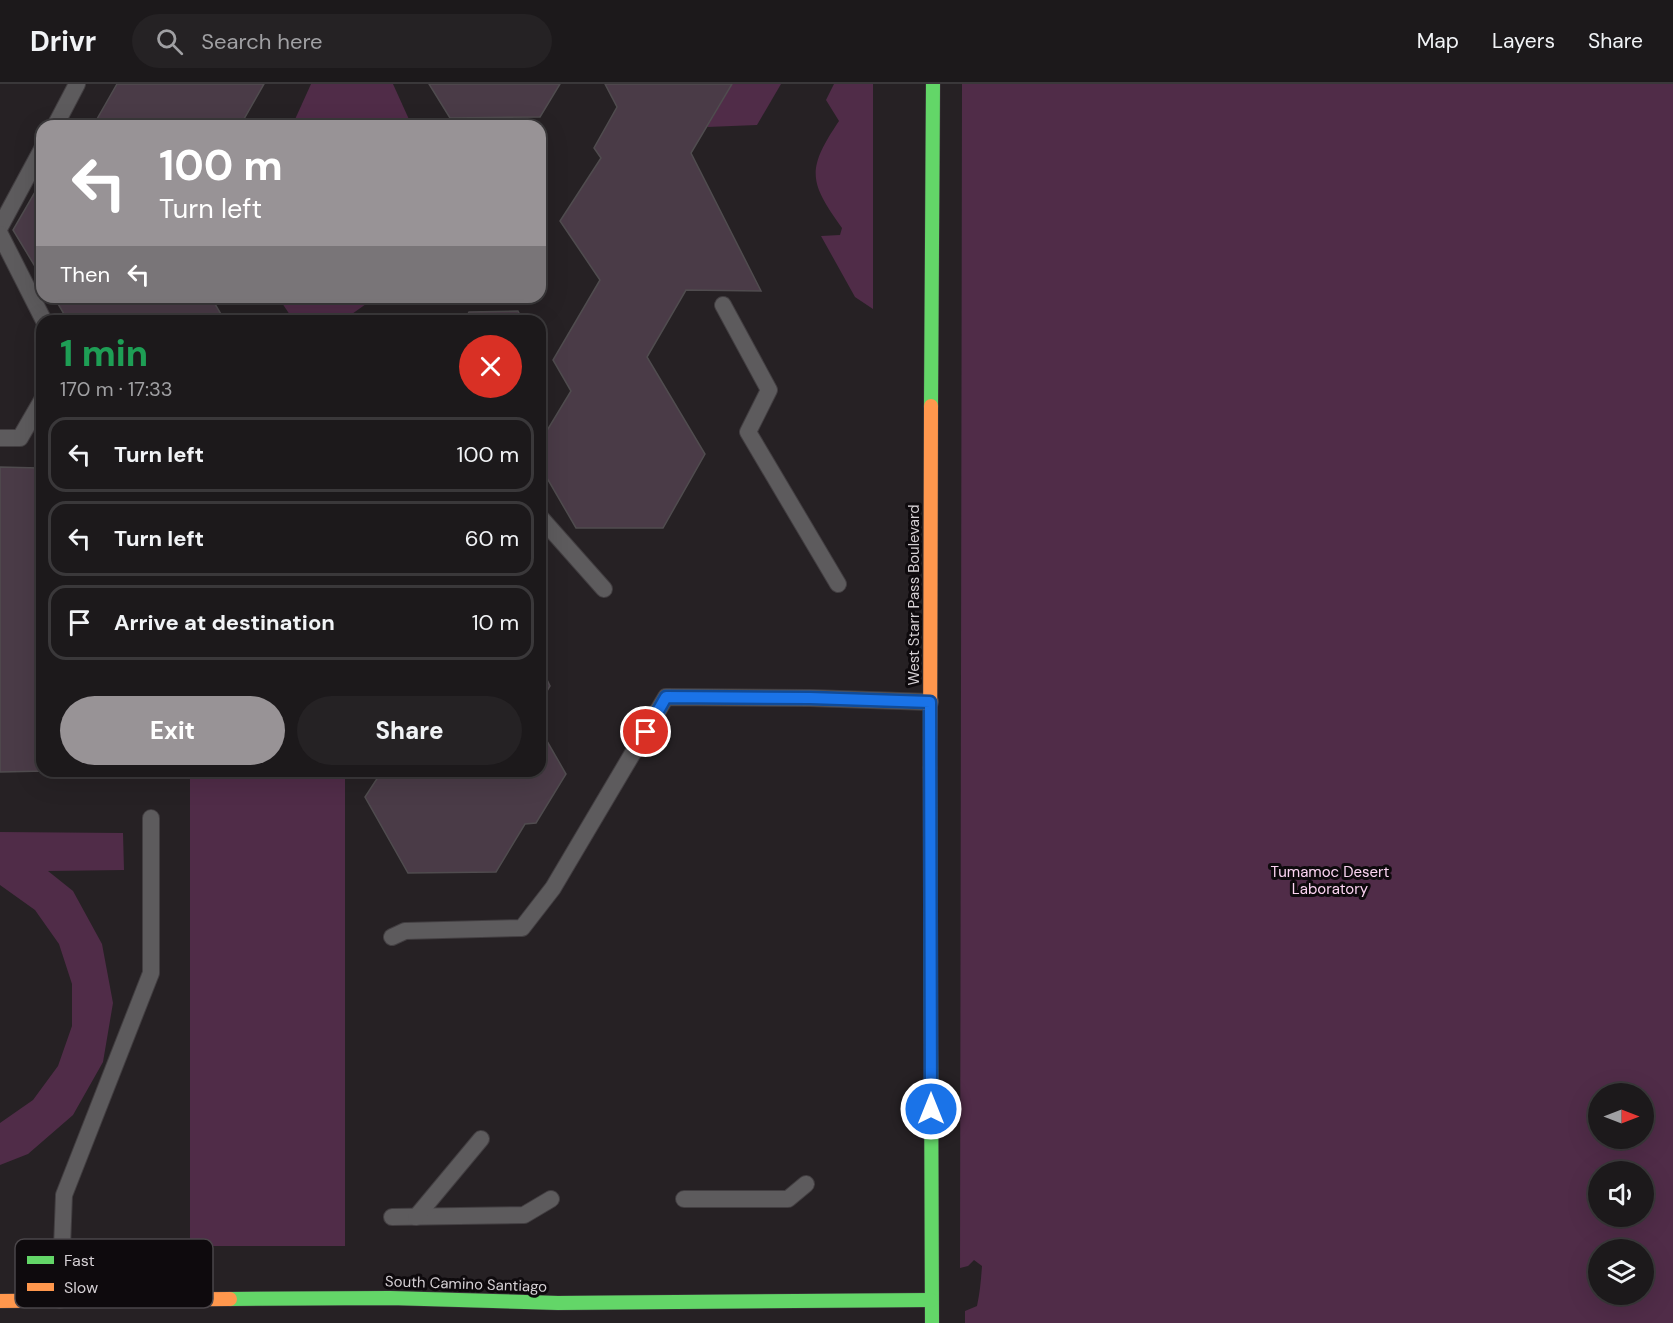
<!DOCTYPE html>
<html lang="en">
<head>
<meta charset="utf-8">
<style>
	:root { --surface:#1c191b; --page:#252224; --text:#f1f3f6; --muted:#a0a0a3; --line:#3a383a; --accent:#989396 }
	body { margin:0; font-family:"DM Sans",sans-serif; background:var(--page); color:var(--text); height:100vh; display:flex; flex-direction:column; font-size:22px; white-space:nowrap }
	* { box-sizing:border-box; margin:0 }
	p { font-size:20px; color:var(--muted) }
	.icon { flex:none; width:33px; height:33px; fill:none; stroke:currentColor; stroke-width:2; stroke-linecap:round; stroke-linejoin:round }
	.map { position:relative; flex:1; overflow:hidden }
	.details { position:absolute; left:36px; top:231px; width:510px; height:462px; display:flex; flex-direction:column; background:var(--surface); border-radius:18px; box-shadow:0 6px 24px #0002,0 0 0 2px var(--line) }
	.details>* { flex:none }
	.banner { position:absolute; left:36px; top:36px; width:510px; height:183px; border-radius:18px; box-shadow:0 6px 24px #0002,0 0 0 2px var(--line); background:#989396; color:#fff; overflow:hidden }
	.needle { width:39px; rotate:90deg }
	.tools { position:absolute; left:1588px; top:999px; display:grid; gap:12px }
	.tools a { display:grid; place-items:center; width:66px; height:66px; border-radius:50%; background:var(--surface); box-shadow:0 6px 24px #0002,0 0 0 2px var(--line); font-size:30px }
	.pin { position:absolute; display:grid; place-items:center; width:51px; height:51px; color:#fff; margin:-26px; border:3px solid #fff; border-radius:50%; box-shadow:0 2px 6px #0007 }
	.me { position:absolute; width:66px; margin:-33px; rotate:0deg; stroke-linejoin:round; filter:drop-shadow(0 0 4px #0008) }
	.turn { display:flex; align-items:center; gap:21px; height:126px; padding:0 24px; font-size:27px }
	.turn .icon { width:78px; height:78px; stroke-width:2.5 }
	.turn b { display:block; font-size:42px; line-height:51px }
	.then { display:flex; align-items:center; height:57px; padding:0 24px; background:#0003; gap:12px; font-size:22px }
	.round { display:grid; place-items:center; flex:none; width:63px; height:63px; border-radius:32px; background:var(--page) }
	.head { display:flex; align-items:center; justify-content:space-between; height:102px; padding:0 24px }
	h1 { font-size:36px; font-weight:800; line-height:45px; color:#1e9e55 }
	.button { display:flex; gap:12px; margin-top:auto; padding:12px 24px }
	.button a { flex:1; height:69px; border-radius:36px; background:var(--accent); color:#fff; font-size:24px; font-weight:800; line-height:69px; text-align:center }
	.button a+a { background:var(--page); color:var(--text) }
	ul { padding:0; list-style:none }
	li { display:flex; align-items:center; gap:18px; height:75px; margin:0 12px 9px; padding:0 12px; border:3px solid var(--line); border-radius:18px }
	li div { flex:1 }
	li b { display:block; font-size:22px }
	li em { font-style:normal }
	header { display:flex; align-items:center; gap:36px; box-sizing:border-box; height:84px; padding:0 30px; background:var(--surface); border-bottom:2px solid var(--line) }
	header strong { font-size:28px }
	nav { display:flex; gap:33px; margin-inline-start:auto; font-size:21px }
	.search { width:420px; height:54px; background:var(--page); display:flex; align-items:center; gap:15px; box-sizing:border-box; padding:0 21px; border-radius:33px; color:var(--muted); font-size:22px }
	.map>svg:first-child { display:block }
	.green { fill:#502c48; fill-rule:evenodd }
	.building { fill:#4a3b47; stroke:#504c4f; stroke-width:1.5 }
	.lines { fill:none; stroke-linecap:round; stroke-linejoin:round }
	.lane-casing { stroke:#423e41; stroke-width:18 }
	.fast-casing { stroke:#423e41; stroke-width:15 }
	.slow-casing { stroke:#423e41; stroke-width:15 }
	.lane { stroke:#5d5b5d; stroke-width:16 }
	.fast { stroke:#63d668; stroke-width:14 }
	.slow { stroke:#ff974d; stroke-width:14 }
	.route-casing { stroke:#114b97; stroke-width:15 }
	.route { stroke:#1a73e8; stroke-width:10 }
	.labels { text-anchor:middle; stroke-width:6; stroke-linejoin:round; paint-order:stroke }
	.street-label { font-size:15px; fill:#d5d0d4; stroke:#0e0a0d }
	.park-label { font-size:15px; fill:#fcd4f2; stroke:#0e0a0d }
	.key { fill:#0e0a0d; stroke:#4a4549; stroke-width:1.5 }
	.key-label { font-size:16px; fill:#d5d0d4 }
</style>
</head>
<body>
<header>
<strong>Drivr</strong>
<div class="search"><svg class="icon" aria-label="search" viewBox="0 0 24 24"><circle cx="10" cy="10" r="6"/><path d="M15 15l6 6"/></svg>Search here</div>
<nav><a>Map</a><a>Layers</a><a>Share</a></nav>
</header>
<div class="map">
<svg width="1673" height="1239" viewBox="0 0 1673 1239">
	<rect width="100%" height="100%" fill="#262124"/>
	<g class="green">
		<polygon points="311,0 393,0 412,42 292,42"/>
		<polygon points="732,0 781,0 757,41 707,43"/>
		<path d="M834,0h39v225l-18,-12 -34,-61 19,-1 2,-7c-33,-46 -36,-58 -3,-107l-13,-21z"/>
		<path d="M962,0h711v1239h-708v-12l12,-5c3,-14 4,-26 5,-40l-8,-6 -6,6 -8,2zM1599,1010h45v44h-45zM1599,1088h45v44h-45zM1599,1166h45v44h-45z"/>
		<polygon points="278,213 376,213 342,237 294,237"/>
		<rect x="190" y="687" width="155" height="475"/>
		<polygon points="0,748 123,749 124,786 48,787 73,807 102,860 113,919 103,978 73,1031 28,1070 0,1081 0,1039 33,1016 58,982 72,942 72,900 59,860 35,826 0,801"/>
	</g>
	<g class="building">
		<polygon points="117,0 264,0 240,42 93,42"/>
		<polygon points="429,0 560,0 540,33 450,34"/>
		<polygon points="605,0 732,0 691,69 761,207 686,206 647,273 705,370 663,444 576,444 540,382 540,358 571,307 553,276 600,196 560,137 601,74 594,64 617,23"/>
		<polygon points="35,108 42,108 42,194 13,146"/>
		<polygon points="54,213 211,213 225,237 68,237"/>
		<polygon points="518,227 523,237 464,237 469,228"/>
		<polygon points="42,379 42,687 46,687 0,688 0,383 39,384"/>
		<polygon points="540,581 550,602 540,619"/>
		<polygon points="540,645 566,690 536,739 525,740 496,788 408,789 365,713 382,687 540,687"/>
	</g>
	<g class="lines">
		<defs>
			<g id="lane">
				<polyline points="55,42 77,0"/>
				<polyline points="0,143 42,65"/>
				<polyline points="0,150 44,237"/>
				<polyline points="723,221 769,306 748,348 838,500"/>
				<polyline points="0,354 20,354 42,316"/>
				<polyline points="541,434 604,505"/>
				<polyline points="392,853 405,847 522,844 553,804 666,613 810,614 930,618"/>
				<polyline points="684,1115 788,1115 806,1100"/>
				<polyline points="392,1133 524,1131 551,1115"/>
				<polyline points="416,1133 481,1055"/>
				<polyline points="60,1216 64,1111 151,889 151,734"/>
			</g>
			<g id="fast">
				<polyline points="931,322 933,0"/>
				<polyline points="930,684 932,1239"/>
				<polyline points="230,1215 390,1214 558,1219 931,1216"/>
			</g>
			<g id="slow">
				<polyline points="930,684 931,322"/>
				<polyline points="0,1217 230,1215"/>
			</g>
		</defs>
		<use href="#lane" class="lane-casing"/>
		<use href="#fast" class="fast-casing"/>
		<use href="#slow" class="slow-casing"/>
		<use href="#lane" class="lane"/>
		<use href="#fast" class="fast"/>
		<use href="#slow" class="slow"/>
	</g>
	<g class="lines">
		<defs>
			<polyline id="route" points="646,648 666,613 810,614 930,618 931,1025"/>
		</defs>
		<use href="#route" class="route-casing"/>
		<use href="#route" class="route"/>
	</g>
	<g class="labels">
		<g class="street-label">
			<text transform="translate(914 511) rotate(-90)" y="5">West Starr Pass Boulevard</text>
			<text transform="translate(466 1200) rotate(2)" y="5">South Camino Santiago</text>
		</g>
		<g class="park-label">
			<text x="1330" y="793">Tumamoc Desert<tspan x="1330" dy="17">Laboratory</tspan></text>
		</g>
	</g>
	<rect x="15" y="1155" width="198" height="69" rx="9" class="key"/>
	<rect x="27" y="1172" width="27" height="8" fill="#63d668"/>
	<rect x="27" y="1199" width="27" height="8" fill="#ff974d"/>
	<g class="key-label">
		<text x="64" y="1182">Fast</text>
		<text x="64" y="1209">Slow</text>
	</g>
</svg>
<div class="tools">
<a><svg class="needle" viewBox="-14 -14 28 28"><path d="M0-13l5 13h-10z" fill="#e53935"/><path d="M0 13l5-13h-10z" fill="#a0a0a3"/></svg></a>
<a><svg class="icon" aria-label="sound" viewBox="0 0 24 24"><path d="M4 9h4l5-4v14l-5-4H4zM17 9q2 3 0 6"/></svg></a>
<a><svg class="icon" aria-label="layers" viewBox="0 0 24 24"><path d="M12 4l9 5-9 5-9-5zM3 14l9 5 9-5"/></svg></a>
</div>
<div class="pin" style="left:646px;top:648px;background:#d93025"><svg class="icon" aria-label="arrive" viewBox="0 0 24 24"><path d="M6 21V4h12l-3 4 3 4H6"/></svg></div>
<svg class="me" style="left:931px;top:1025px" viewBox="-20 -20 40 40"><circle r="17" fill="#1a73e8" stroke="#fff" stroke-width="3"/><path d="M0-11L8 9 0 5-8 9z" fill="#fff"/></svg>
<div class="banner">
<div class="turn"><svg class="icon" aria-label="left" viewBox="0 0 24 24"><path d="M17 20v-9H6M10 6l-5 5 5 5"/></svg><div><b>100 m</b>Turn left</div></div>
<div class="then">Then<svg class="icon" aria-label="left" viewBox="0 0 24 24"><path d="M17 20v-9H6M10 6l-5 5 5 5"/></svg></div>
</div>
<section class="details">
<div class="head"><div><h1>1 min</h1><p>170 m · 17:33</p></div><a class="round" style="background:#d93025;color:#fff"><svg class="icon" aria-label="close" viewBox="0 0 24 24"><path d="M6 6l12 12M18 6L6 18"/></svg></a></div>
<ul>
<li><svg class="icon" aria-label="left" viewBox="0 0 24 24"><path d="M17 20v-9H6M10 6l-5 5 5 5"/></svg><div><b>Turn left</b></div><em>100 m</em></li>
<li><svg class="icon" aria-label="left" viewBox="0 0 24 24"><path d="M17 20v-9H6M10 6l-5 5 5 5"/></svg><div><b>Turn left</b></div><em>60 m</em></li>
<li><svg class="icon" aria-label="arrive" viewBox="0 0 24 24"><path d="M6 21V4h12l-3 4 3 4H6"/></svg><div><b>Arrive at destination</b></div><em>10 m</em></li>
</ul>
<div class="button"><a>Exit</a><a>Share</a></div>
</section>
</div>
</body>
</html>
